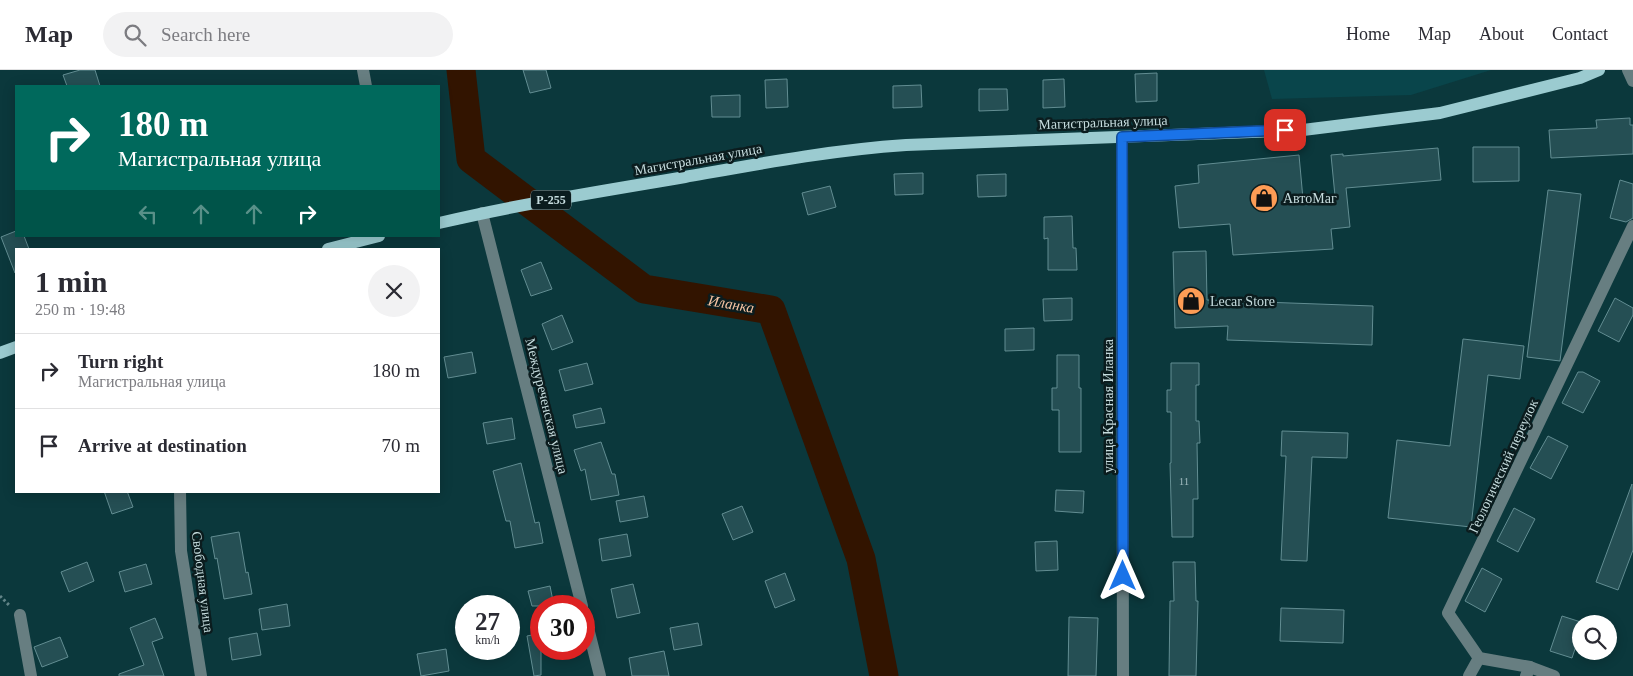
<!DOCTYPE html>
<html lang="en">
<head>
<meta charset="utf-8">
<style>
	:root { --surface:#fff; --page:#f2f2f3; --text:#2b2b33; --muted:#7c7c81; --line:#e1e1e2 }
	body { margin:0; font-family:"Times New Roman",serif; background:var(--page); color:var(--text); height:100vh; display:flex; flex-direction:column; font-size:19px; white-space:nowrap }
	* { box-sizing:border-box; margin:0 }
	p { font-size:16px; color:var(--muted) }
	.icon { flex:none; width:28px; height:28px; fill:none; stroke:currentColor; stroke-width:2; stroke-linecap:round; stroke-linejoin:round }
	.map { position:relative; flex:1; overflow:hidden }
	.panel { position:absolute; left:15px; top:178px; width:425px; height:245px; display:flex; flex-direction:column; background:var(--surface); border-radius:0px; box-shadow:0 2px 12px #0003 }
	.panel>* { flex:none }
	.guide { position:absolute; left:15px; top:15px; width:425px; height:152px; border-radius:0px; box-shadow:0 2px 12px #0003; background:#00695c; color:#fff; overflow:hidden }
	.controls { position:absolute; left:1572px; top:545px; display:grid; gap:10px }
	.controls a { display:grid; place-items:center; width:45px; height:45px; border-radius:50%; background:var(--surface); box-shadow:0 2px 12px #0003; font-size:25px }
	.speed { position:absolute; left:455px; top:525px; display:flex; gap:10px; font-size:25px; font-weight:700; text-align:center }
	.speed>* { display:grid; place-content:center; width:65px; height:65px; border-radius:50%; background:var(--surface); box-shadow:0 2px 12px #0003; line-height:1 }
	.speed small { font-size:12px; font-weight:400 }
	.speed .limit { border:8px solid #d22; background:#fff; color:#111 }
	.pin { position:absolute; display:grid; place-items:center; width:42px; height:42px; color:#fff; margin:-21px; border-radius:10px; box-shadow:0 2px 8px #0006 }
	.me { position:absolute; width:55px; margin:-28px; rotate:0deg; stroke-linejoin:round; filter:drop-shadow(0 0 4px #0008) }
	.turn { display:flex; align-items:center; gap:18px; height:105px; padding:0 20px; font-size:22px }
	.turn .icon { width:65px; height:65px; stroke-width:2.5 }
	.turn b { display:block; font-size:35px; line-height:42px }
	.lanes { display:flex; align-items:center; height:48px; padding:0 20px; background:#0003; justify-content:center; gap:25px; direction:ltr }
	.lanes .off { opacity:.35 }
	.round { display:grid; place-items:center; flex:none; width:52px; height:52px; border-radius:26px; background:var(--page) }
	.head { display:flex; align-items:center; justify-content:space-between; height:85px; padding:0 20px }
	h1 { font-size:30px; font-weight:700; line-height:38px }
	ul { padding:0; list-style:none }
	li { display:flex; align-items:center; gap:15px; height:75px; padding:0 20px; border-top:1px solid var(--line) }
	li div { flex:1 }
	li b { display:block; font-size:19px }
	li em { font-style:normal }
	header { display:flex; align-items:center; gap:30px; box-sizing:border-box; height:70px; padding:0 25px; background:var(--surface); border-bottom:1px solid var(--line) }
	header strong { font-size:24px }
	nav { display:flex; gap:28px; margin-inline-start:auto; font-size:18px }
	.search { width:350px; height:45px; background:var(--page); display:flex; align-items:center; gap:12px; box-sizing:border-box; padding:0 18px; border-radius:28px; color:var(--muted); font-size:19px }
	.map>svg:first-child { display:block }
	.built { fill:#09454b }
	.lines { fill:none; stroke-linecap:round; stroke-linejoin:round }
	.river { stroke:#321400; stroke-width:29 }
	.building { fill:#254f54; stroke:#628d92 }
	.path { stroke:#638588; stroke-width:3; stroke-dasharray:2.5 2.5; stroke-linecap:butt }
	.minor { stroke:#677e81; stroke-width:12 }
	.major { stroke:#9bcbd0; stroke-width:12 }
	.route-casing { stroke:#114b97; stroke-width:12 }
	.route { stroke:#1a73e8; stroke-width:9 }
	.labels { text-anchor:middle; stroke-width:5; stroke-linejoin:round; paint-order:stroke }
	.number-label { font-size:11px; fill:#9eb9bc }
	.shield { fill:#0b1c1e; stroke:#8ea2a4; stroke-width:1 }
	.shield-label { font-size:12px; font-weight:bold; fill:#c6dcde }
	.street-label { font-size:14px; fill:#c6dcde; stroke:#0b1c1e }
	.poi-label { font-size:14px; fill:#c6dcde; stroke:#0b1c1e; text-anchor:start }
	.water-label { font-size:15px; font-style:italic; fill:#f7c5a4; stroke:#0b1c1e }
</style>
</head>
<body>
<header>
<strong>Map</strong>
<div class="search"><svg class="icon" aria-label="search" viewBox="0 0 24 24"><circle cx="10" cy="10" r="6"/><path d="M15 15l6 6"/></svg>Search here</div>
<nav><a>Home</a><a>Map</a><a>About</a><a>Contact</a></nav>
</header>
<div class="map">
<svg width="1633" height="606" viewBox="0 0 1633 606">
	<rect width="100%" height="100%" fill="#0b383c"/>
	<polygon class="built" points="1264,0 1491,0 1411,25 1272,29"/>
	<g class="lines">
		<polyline class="river" points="461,0 471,89 644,219 771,240 861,489 884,606"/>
	</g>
	<g class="building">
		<polygon points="80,0 95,0 100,16 67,16 63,5"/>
		<polygon points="523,0 546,0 551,18 530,23"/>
		<polygon points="1157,3 1157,31 1136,32 1135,4"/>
		<polygon points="787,9 788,37 766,38 765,10"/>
		<polygon points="1064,9 1065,37 1043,38 1043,10"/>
		<polygon points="921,15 922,37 893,38 893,16"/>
		<polygon points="979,19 1007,19 1008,40 979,41"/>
		<polygon points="740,25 740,47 712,47 711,26"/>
		<polygon points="1630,48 1630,55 1633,55 1633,84 1551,88 1549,60 1597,58 1596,50"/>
		<polygon points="1473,77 1519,77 1519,111 1473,112"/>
		<polygon points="1438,78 1441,110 1346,118 1350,157 1331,159 1333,179 1233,185 1230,154 1179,158 1175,116 1199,113 1198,95 1299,85 1303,129 1335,126 1331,85 1343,84 1343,86"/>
		<polygon points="923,103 923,124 895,125 894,104"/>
		<polygon points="1006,104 1006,126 978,127 977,105"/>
		<polygon points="1620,110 1633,114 1633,148 1626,152 1610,148"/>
		<polygon points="830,116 836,137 808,145 802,123"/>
		<polygon points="1548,120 1581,124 1560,291 1527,287"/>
		<polygon points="1072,146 1073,178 1076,178 1077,200 1048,200 1048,168 1044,169 1044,147"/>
		<polygon points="16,161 16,166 24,166 29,179 16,179 15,203 1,167"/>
		<polygon points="1206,181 1207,230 1373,236 1372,275 1227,270 1228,256 1175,258 1173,182"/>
		<polygon points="541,192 552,219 531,226 521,200"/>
		<polygon points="1072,228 1072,250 1044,251 1043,229"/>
		<polygon points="1615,228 1633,238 1633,245 1619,272 1598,261"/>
		<polygon points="562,245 573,272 552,280 542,254"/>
		<polygon points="1034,258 1034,280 1005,281 1005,259"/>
		<polygon points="1463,269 1524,276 1520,309 1488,305 1471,457 1388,448 1397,370 1450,376"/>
		<polygon points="472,282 476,303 448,308 444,287"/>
		<polygon points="1057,285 1079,285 1079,318 1081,318 1081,382 1059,382 1059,340 1052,340 1052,318 1057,318"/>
		<polygon points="587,293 593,314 565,321 559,300"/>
		<polygon points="1171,293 1199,293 1199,315 1196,315 1196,351 1199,351 1200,373 1197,373 1198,429 1193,429 1193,467 1172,467 1170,393 1171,393 1171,342 1167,342 1167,320 1171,320"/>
		<polygon points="1578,302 1583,302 1600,311 1583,343 1562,333"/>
		<polygon points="601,338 605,353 576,358 573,345"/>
		<polygon points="512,348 515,369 487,374 483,353"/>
		<polygon points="1282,361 1348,363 1347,388 1312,387 1307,491 1281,490 1286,386 1281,386"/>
		<polygon points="1548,366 1568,376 1551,409 1530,398"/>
		<polygon points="601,372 612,404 615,404 619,425 591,430 585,399 581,401 574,380"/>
		<polygon points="521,393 535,453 539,452 543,473 515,478 510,451 506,451 493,401"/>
		<polygon points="1632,414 1633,480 1618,520 1596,512"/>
		<polygon points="1056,420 1084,421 1083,443 1055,441"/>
		<polygon points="104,421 127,421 133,437 112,444"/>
		<polygon points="644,426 648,447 620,452 616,431"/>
		<polygon points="742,436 753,462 733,470 722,444"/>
		<polygon points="1514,438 1535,449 1518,482 1497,471"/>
		<polygon points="239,462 246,503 248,502 252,524 224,529 217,488 215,489 211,467"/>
		<polygon points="627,464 631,486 602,491 599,469"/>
		<polygon points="1057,471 1058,500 1036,501 1035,472"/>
		<polygon points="87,492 94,511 69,522 61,502"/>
		<polygon points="1173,492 1195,492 1196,531 1198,531 1196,606 1169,606 1170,531 1174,531"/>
		<polygon points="146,494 152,514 125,522 119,502"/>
		<polygon points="1482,498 1502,509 1485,542 1465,531"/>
		<polygon points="785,503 795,530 775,538 765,511"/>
		<polygon points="633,514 640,543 617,548 611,519"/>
		<polygon points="550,516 554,536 532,536 528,521"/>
		<polygon points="287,534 290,556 262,560 259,539"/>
		<polygon points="1281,538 1344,540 1343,573 1280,571"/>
		<polygon points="1562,546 1584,553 1581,554 1581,561 1572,588 1550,581"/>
		<polygon points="1069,547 1098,548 1096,606 1068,606"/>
		<polygon points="155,548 163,568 152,572 164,606 119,606 119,604 144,595 130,558"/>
		<polygon points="698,553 702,575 674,580 670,558"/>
		<polygon points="257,563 261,585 232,590 229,568"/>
		<polygon points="541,563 541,605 534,606 527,566"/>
		<polygon points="60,567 68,587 42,597 34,577"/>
		<polygon points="446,579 449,601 421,606 417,584"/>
		<polygon points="664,581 669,606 632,606 629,588"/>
	</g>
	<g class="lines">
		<polyline class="path" points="0,526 10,536"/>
		<g class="minor">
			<polyline points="363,0 366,16"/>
			<polyline points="1628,0 1633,11"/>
			<polyline points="1122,67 1123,606"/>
			<polyline points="482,143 582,536"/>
			<polyline points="180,421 181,481 201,606"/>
			<polyline points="584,542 600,606"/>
			<polyline points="20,545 31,606"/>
			<polyline points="1530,597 1554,606"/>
			<polyline points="1469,606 1479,588"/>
			<polyline points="1526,606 1530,597 1479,588 1448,543 1633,156"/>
		</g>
		<g class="major">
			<path d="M439,153c81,-19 164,-32 246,-46 73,-13 146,-27 221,-32l397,-15 137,-17 140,-35 19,-8"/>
			<polyline points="328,179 379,166"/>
			<polyline points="0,283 16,277"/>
		</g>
	</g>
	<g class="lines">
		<defs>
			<polyline id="route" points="1123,506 1122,67 1285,60"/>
		</defs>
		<use href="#route" class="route-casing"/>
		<use href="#route" class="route"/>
	</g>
	<defs>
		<symbol id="shop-disc" viewBox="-11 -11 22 22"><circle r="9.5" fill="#fd9c55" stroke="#0b1c1e"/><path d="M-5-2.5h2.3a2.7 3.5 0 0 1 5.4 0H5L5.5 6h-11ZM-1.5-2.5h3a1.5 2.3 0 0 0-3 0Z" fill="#111"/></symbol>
	</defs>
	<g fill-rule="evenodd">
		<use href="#shop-disc" x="1248" y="112" width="32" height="32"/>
		<use href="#shop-disc" x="1175" y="215" width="32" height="32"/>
	</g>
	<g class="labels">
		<g class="number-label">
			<text x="1184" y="415">11</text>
		</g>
		<rect class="shield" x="531" y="120.5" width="40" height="19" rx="4"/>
		<g class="shield-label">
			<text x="551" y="134">Р-255</text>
		</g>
		<g class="street-label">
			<text transform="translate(1103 52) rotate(-2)" y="5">Магистральная улица</text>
			<text transform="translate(698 89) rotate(-10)" y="5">Магистральная улица</text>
			<text transform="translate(547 336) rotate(76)" y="5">Междуреченская улица</text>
			<text transform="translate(1108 336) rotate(-90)" y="5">улица Красная Иланка</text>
			<text transform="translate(1503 396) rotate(-65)" y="5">Геологический переулок</text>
			<text transform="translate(203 512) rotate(83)" y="5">Свободная улица</text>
		</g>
		<g class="poi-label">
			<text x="1283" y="133">АвтоМаг</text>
			<text x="1210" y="236">Lecar Store</text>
		</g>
		<g class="water-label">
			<text transform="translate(731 234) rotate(10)" y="5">Иланка</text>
		</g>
	</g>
</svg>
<div class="controls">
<a><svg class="icon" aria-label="search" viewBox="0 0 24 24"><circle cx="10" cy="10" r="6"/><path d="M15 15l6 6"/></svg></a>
</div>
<div class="speed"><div>27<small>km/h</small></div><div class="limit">30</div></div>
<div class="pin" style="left:1285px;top:60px;background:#d93025"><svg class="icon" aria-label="arrive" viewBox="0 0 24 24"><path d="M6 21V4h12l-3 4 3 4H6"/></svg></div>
<svg class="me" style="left:1123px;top:506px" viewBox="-20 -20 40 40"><path d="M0-17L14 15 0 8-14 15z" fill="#1a73e8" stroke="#fff" stroke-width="4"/></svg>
<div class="guide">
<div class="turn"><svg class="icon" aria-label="right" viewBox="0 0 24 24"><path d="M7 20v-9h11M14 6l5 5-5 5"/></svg><div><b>180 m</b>Магистральная улица</div></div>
<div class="lanes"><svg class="icon off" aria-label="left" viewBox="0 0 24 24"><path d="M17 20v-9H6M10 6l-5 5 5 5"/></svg><svg class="icon off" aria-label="ahead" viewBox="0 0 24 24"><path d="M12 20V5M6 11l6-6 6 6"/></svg><svg class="icon off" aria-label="ahead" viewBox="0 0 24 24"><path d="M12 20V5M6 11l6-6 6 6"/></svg><svg class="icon" aria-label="right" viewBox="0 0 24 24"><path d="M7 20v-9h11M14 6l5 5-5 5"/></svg></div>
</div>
<section class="panel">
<div class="head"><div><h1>1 min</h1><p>250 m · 19:48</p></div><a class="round"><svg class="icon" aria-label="close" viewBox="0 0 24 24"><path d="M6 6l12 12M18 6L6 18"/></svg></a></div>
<ul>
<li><svg class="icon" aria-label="right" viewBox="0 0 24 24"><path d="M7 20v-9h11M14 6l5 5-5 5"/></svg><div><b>Turn right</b><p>Магистральная улица</p></div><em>180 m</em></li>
<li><svg class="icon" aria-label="arrive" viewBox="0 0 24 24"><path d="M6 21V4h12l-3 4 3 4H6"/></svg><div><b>Arrive at destination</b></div><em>70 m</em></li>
</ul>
</section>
</div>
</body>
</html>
